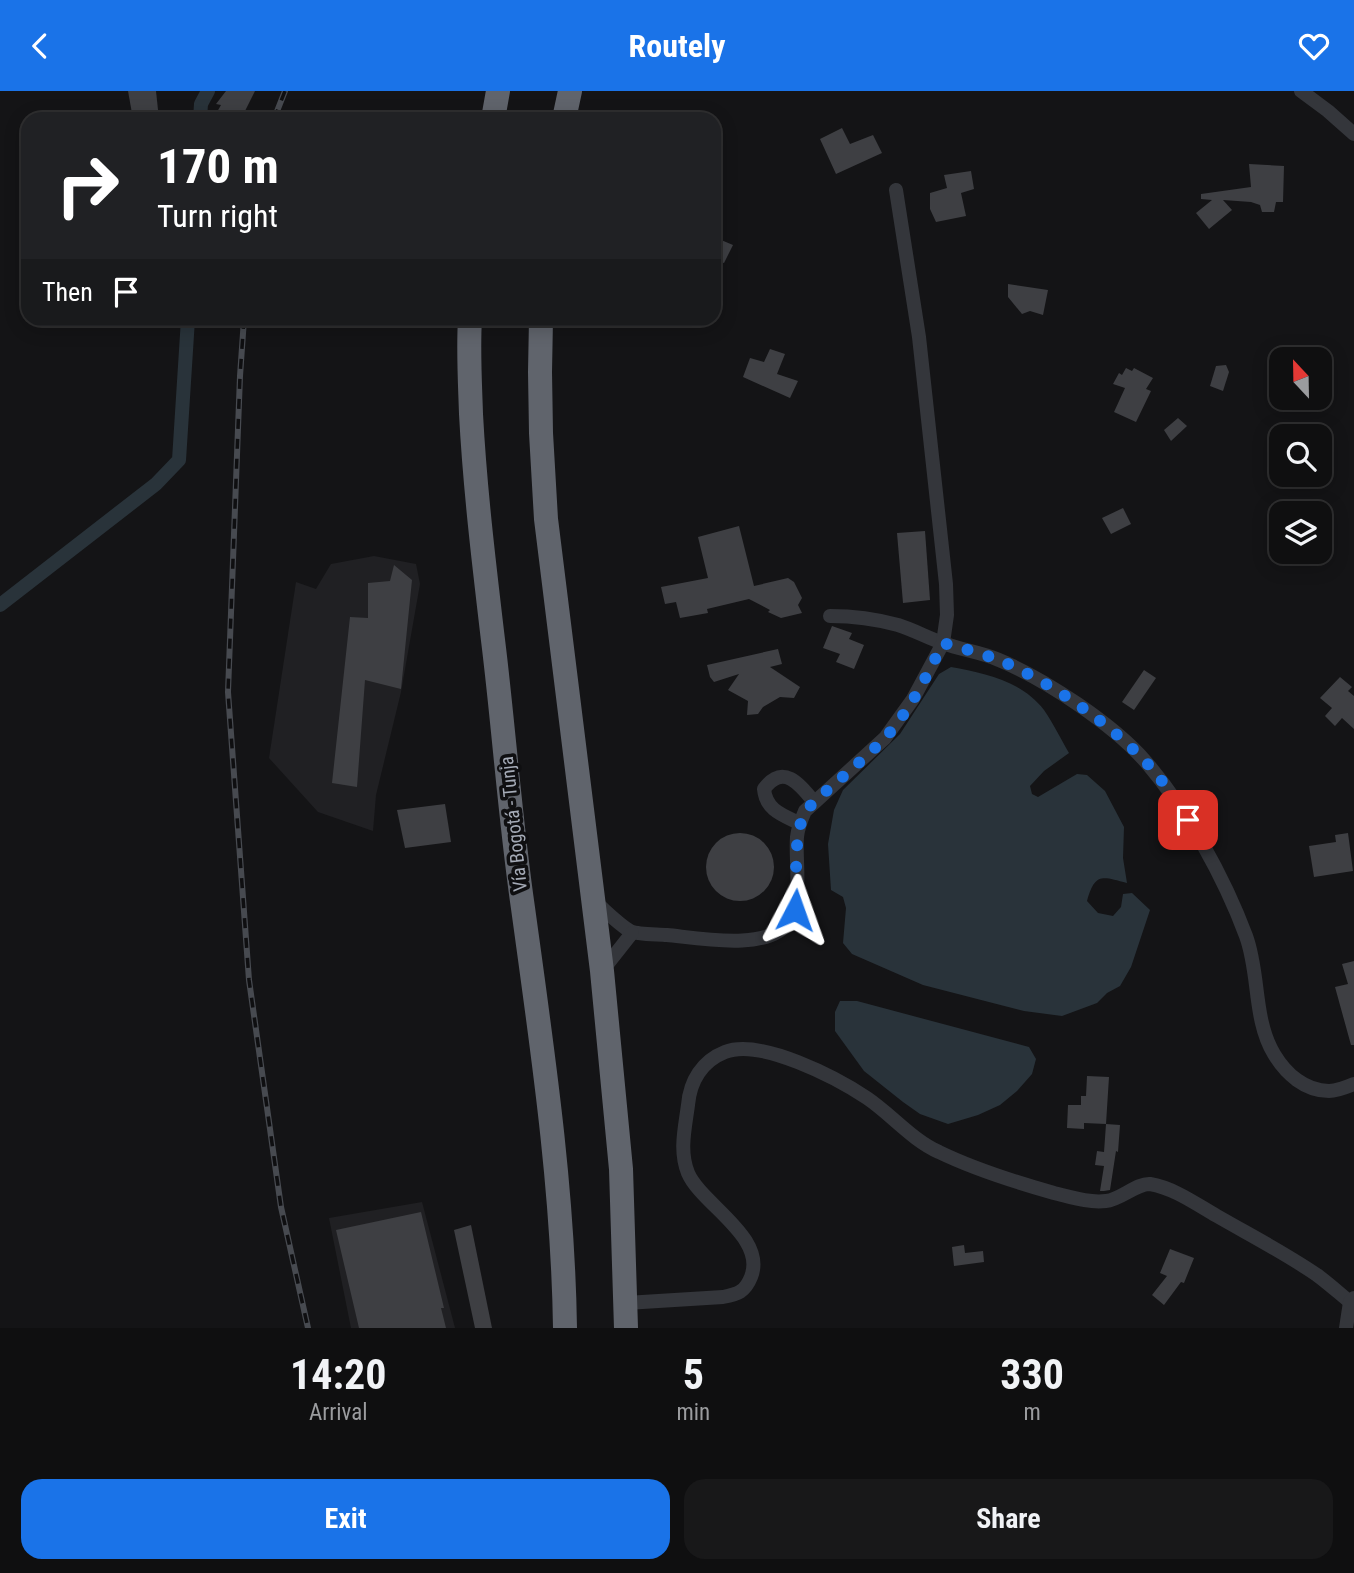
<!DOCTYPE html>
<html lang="en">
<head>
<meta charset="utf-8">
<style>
	:root { --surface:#0f0f10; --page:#181819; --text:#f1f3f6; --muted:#9b9c9f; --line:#2f2f30; --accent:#1a73e8 }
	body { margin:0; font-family:"Roboto Condensed",sans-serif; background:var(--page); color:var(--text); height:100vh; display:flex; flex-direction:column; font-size:26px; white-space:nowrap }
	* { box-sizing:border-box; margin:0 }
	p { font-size:23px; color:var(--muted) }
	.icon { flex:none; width:38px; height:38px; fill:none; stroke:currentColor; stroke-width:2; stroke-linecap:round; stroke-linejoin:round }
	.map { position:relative; height:1237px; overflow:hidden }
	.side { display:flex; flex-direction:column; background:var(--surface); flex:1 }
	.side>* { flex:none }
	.top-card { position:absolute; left:21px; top:21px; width:700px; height:214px; border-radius:21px; box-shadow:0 4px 18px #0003,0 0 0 2px var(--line); background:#202124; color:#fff; overflow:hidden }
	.needle { width:46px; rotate:338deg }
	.controls { position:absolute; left:1269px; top:256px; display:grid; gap:14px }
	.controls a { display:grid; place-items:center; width:63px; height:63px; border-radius:14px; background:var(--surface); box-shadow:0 4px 18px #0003,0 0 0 2px var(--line); font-size:35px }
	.pin { position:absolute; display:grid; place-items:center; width:60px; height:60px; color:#fff; margin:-30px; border-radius:14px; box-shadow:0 4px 10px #0006 }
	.me { position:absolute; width:77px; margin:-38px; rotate:4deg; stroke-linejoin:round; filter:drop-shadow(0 0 5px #0008) }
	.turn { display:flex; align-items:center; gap:24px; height:147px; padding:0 21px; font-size:32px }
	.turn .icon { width:91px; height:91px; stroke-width:2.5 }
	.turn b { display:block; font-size:49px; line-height:60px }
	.then { display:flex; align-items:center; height:66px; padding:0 21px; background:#0003; gap:14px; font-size:26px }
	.eta { display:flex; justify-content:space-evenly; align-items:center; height:119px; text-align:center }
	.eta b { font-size:42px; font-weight:700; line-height:49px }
	.cta { display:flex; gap:14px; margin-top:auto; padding:14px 21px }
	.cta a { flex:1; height:80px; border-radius:21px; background:var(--accent); color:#fff; font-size:28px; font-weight:700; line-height:80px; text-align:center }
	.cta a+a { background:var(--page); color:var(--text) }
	header { display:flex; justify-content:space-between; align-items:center; height:91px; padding:0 21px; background:var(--accent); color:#fff; font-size:32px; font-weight:700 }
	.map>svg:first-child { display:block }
	.built { fill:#202023 }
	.water { fill:#29333a }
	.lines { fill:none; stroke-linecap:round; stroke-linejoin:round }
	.canal { stroke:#29333a; stroke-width:14 }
	.building { fill:#3e3f43 }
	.street { stroke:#34363b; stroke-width:14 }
	.highway { stroke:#60646c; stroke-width:24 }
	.rail-casing { stroke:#474a50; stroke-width:6 }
	.rail { stroke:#0f0f11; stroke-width:3.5; stroke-dasharray:10; stroke-linecap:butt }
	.route { stroke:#1a73e8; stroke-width:12; stroke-dasharray:0 21.6 }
	.labels { text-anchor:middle; stroke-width:7; stroke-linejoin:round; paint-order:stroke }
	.street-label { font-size:19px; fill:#a5abb7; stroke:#0f0f11 }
</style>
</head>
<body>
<header><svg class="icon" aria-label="back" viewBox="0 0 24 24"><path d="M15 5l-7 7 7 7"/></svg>Routely<svg class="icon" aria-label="heart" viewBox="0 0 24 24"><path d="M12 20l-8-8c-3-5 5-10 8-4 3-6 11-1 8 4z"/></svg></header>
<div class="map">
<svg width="1354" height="1237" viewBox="0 0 1354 1237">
	<rect width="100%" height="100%" fill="#141416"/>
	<g class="built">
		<polygon points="374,465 416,473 420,493 401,601 376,704 373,740 318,721 269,667 296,491 316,498 331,473"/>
		<polygon points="422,1111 455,1237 351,1237 329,1127"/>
	</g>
	<g class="water">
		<path d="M951,576c33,6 71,14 93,43 9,13 17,29 25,43l-25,18 -14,15 2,8 6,3 39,-23 10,1 18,16 19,36 -1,31 4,25c-26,-7 -32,-10 -40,18l11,12 15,3 8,-9 2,-13 9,-1 18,17 -19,57 -11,19 -13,7 -10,10 -35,13 -38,-5 -101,-26 -71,-31 -9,-11 3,-35 -3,-11 -12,-7 -3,-46 6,-34 9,-20 57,-56 39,-60z"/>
		<polygon points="840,910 857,910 1029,956 1036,968 1032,983 1017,1000 1000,1014 978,1024 948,1033 920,1023 903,1011 864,980 835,940 835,921"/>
	</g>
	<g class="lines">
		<g class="canal">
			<polyline points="200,28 201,13 208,0"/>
			<polyline points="0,514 156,393 179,369 188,228"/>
		</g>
	</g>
	<g class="building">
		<polygon points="128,0 156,0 159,28 133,28"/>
		<polygon points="226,0 255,0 241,28 213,28 221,14 216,13"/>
		<polygon points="842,37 850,53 873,44 882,62 836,83 820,48"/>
		<polygon points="1249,73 1284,75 1283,111 1276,111 1274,121 1262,121 1260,114 1251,111 1223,109 1232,119 1209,138 1196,122 1212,109 1201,108 1201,103 1251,96"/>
		<polygon points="971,80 974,98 961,102 966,125 936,131 930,118 930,102 947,97 944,84"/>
		<polygon points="714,146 733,154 724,172 714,169"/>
		<polygon points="1008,193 1048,199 1043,224 1030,220 1022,223 1008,206"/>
		<polygon points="770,258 785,263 777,283 798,290 790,307 743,286 750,267 764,271"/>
		<polygon points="1226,274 1229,281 1223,300 1210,295 1216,275"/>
		<polygon points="1126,277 1132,280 1134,277 1153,287 1146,298 1151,300 1136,331 1114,321 1125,297 1113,293 1119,282 1122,284"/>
		<polygon points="1178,327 1187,335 1171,350 1164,339"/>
		<polygon points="1123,417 1131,433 1111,443 1102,427"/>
		<polygon points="739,435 754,495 788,487 794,491 802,507 798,514 802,522 781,527 768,521 770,519 749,508 707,518 708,522 680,527 676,511 665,513 661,496 708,487 698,446"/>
		<polygon points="925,440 930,509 903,512 897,442"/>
		<polygon points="394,474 412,489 401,598 365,589 357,696 332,692 350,526 368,527 368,492 390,490"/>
		<polygon points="832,535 852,542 849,548 864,554 854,578 836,571 840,563 823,557"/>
		<polygon points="778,558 782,573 770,576 800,596 794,607 780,606 763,616 758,623 747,624 748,610 728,599 739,583 714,591 710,586 707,574"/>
		<polygon points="1144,579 1156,587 1134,619 1122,611"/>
		<polygon points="1340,586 1352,596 1348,600 1354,605 1354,638 1342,627 1335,635 1325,625 1332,617 1320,607"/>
		<polygon points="445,713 451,751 405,757 397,719"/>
		<circle cx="740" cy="776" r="34"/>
		<polygon points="1348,742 1353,780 1314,786 1309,755 1336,751 1335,744"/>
		<polygon points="1354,870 1354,954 1351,954 1335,896 1348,893 1342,873"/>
		<polygon points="1087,985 1109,986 1106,1033 1084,1032 1084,1038 1067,1037 1068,1014 1081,1014 1081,1005 1086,1005"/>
		<polygon points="1106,1033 1120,1034 1118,1061 1116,1060 1110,1099 1104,1100 1100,1100 1104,1075 1095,1074 1097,1060 1104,1061"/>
		<polygon points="421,1121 444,1217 441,1217 446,1237 359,1237 336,1139"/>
		<polygon points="471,1134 492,1237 475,1237 454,1139"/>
		<polygon points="964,1154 965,1162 983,1160 984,1171 954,1175 952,1156"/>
		<polygon points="1170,1158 1194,1167 1184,1192 1181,1191 1164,1214 1152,1204 1167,1185 1160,1182"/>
	</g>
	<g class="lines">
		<g class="street">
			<polyline points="1301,0 1328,20 1354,43"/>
			<path d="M830,525c23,0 46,3 68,9 16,5 30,13 45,18 18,7 38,9 56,17 46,19 114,64 147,102 41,48 78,115 100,174 14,38 7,83 28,118 12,20 31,37 55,37 8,0 18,-4 25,-7"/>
			<path d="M799,732c-17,-8 -33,-13 -35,-34 19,-26 36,-5 50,13"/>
			<path d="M593,809c12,10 24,23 37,31 8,4 28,3 37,4 31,3 103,17 122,-14 14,-22 6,-59 8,-84 1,-10 4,-17 8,-26l80,-73 28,-39 30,-56 4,-28 -1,-31 -27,-247 -23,-147"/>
			<polyline points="602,880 632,842"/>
			<path d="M626,1212l97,-6c15,-3 22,-5 28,-20 16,-40 -50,-73 -63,-104 -9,-22 -3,-45 0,-68 2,-24 14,-44 37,-53 36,-14 112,26 142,46 25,17 45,42 72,54 37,18 76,30 115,41 17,4 34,10 52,8 14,-1 31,-18 44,-17 24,4 46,20 67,32 33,19 68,37 100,59 11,8 22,18 33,27"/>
			<polyline points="1346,1237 1350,1211 1354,1207"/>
		</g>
		<g class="highway">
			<polyline points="493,28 498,0"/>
			<polyline points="564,28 570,0"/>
			<path d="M470,228c-2,31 0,63 1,95 4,75 13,150 22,226 11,89 17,179 30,268 19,139 40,279 42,420"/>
			<polyline points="541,228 540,281 541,342 546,428 602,880 621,1078 626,1237"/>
		</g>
		<defs>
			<g id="rail">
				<polyline points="274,28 285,0"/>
				<polyline points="244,228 240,285 228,601 249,889 281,1116 308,1237"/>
			</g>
		</defs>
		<use href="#rail" class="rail-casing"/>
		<use href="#rail" class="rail"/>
	</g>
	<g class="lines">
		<path class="route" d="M795,819c3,-33 -3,-69 10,-99 26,-26 56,-48 81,-74 24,-27 41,-61 57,-94 18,5 38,10 56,17 51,22 106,60 145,100 17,17 31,40 44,60"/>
	</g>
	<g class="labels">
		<g class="street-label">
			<text transform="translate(513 733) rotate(-96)" y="7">Vía Bogotá - Tunja</text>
		</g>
	</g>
</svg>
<div class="controls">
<a><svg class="needle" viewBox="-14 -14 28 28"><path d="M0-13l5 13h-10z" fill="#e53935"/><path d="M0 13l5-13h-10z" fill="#9b9c9f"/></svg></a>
<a><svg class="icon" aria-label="search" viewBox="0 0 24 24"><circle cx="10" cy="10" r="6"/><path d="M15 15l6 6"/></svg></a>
<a><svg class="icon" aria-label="layers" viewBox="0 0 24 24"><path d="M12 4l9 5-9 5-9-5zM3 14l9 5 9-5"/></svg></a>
</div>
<div class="pin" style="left:1188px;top:729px;background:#d93025"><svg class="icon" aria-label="arrive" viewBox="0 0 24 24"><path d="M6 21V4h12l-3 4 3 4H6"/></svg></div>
<svg class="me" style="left:795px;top:819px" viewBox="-20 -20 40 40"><path d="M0-17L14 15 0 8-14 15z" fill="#1a73e8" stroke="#fff" stroke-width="4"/></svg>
<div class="top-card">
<div class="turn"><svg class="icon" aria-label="right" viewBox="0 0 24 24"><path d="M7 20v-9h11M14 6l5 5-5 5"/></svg><div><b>170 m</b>Turn right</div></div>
<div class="then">Then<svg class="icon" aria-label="arrive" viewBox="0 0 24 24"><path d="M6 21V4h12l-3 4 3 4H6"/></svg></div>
</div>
</div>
<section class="side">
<div class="eta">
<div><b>14:20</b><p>Arrival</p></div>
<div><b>5</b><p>min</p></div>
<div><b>330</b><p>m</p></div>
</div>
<div class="cta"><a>Exit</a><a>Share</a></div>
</section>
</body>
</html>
